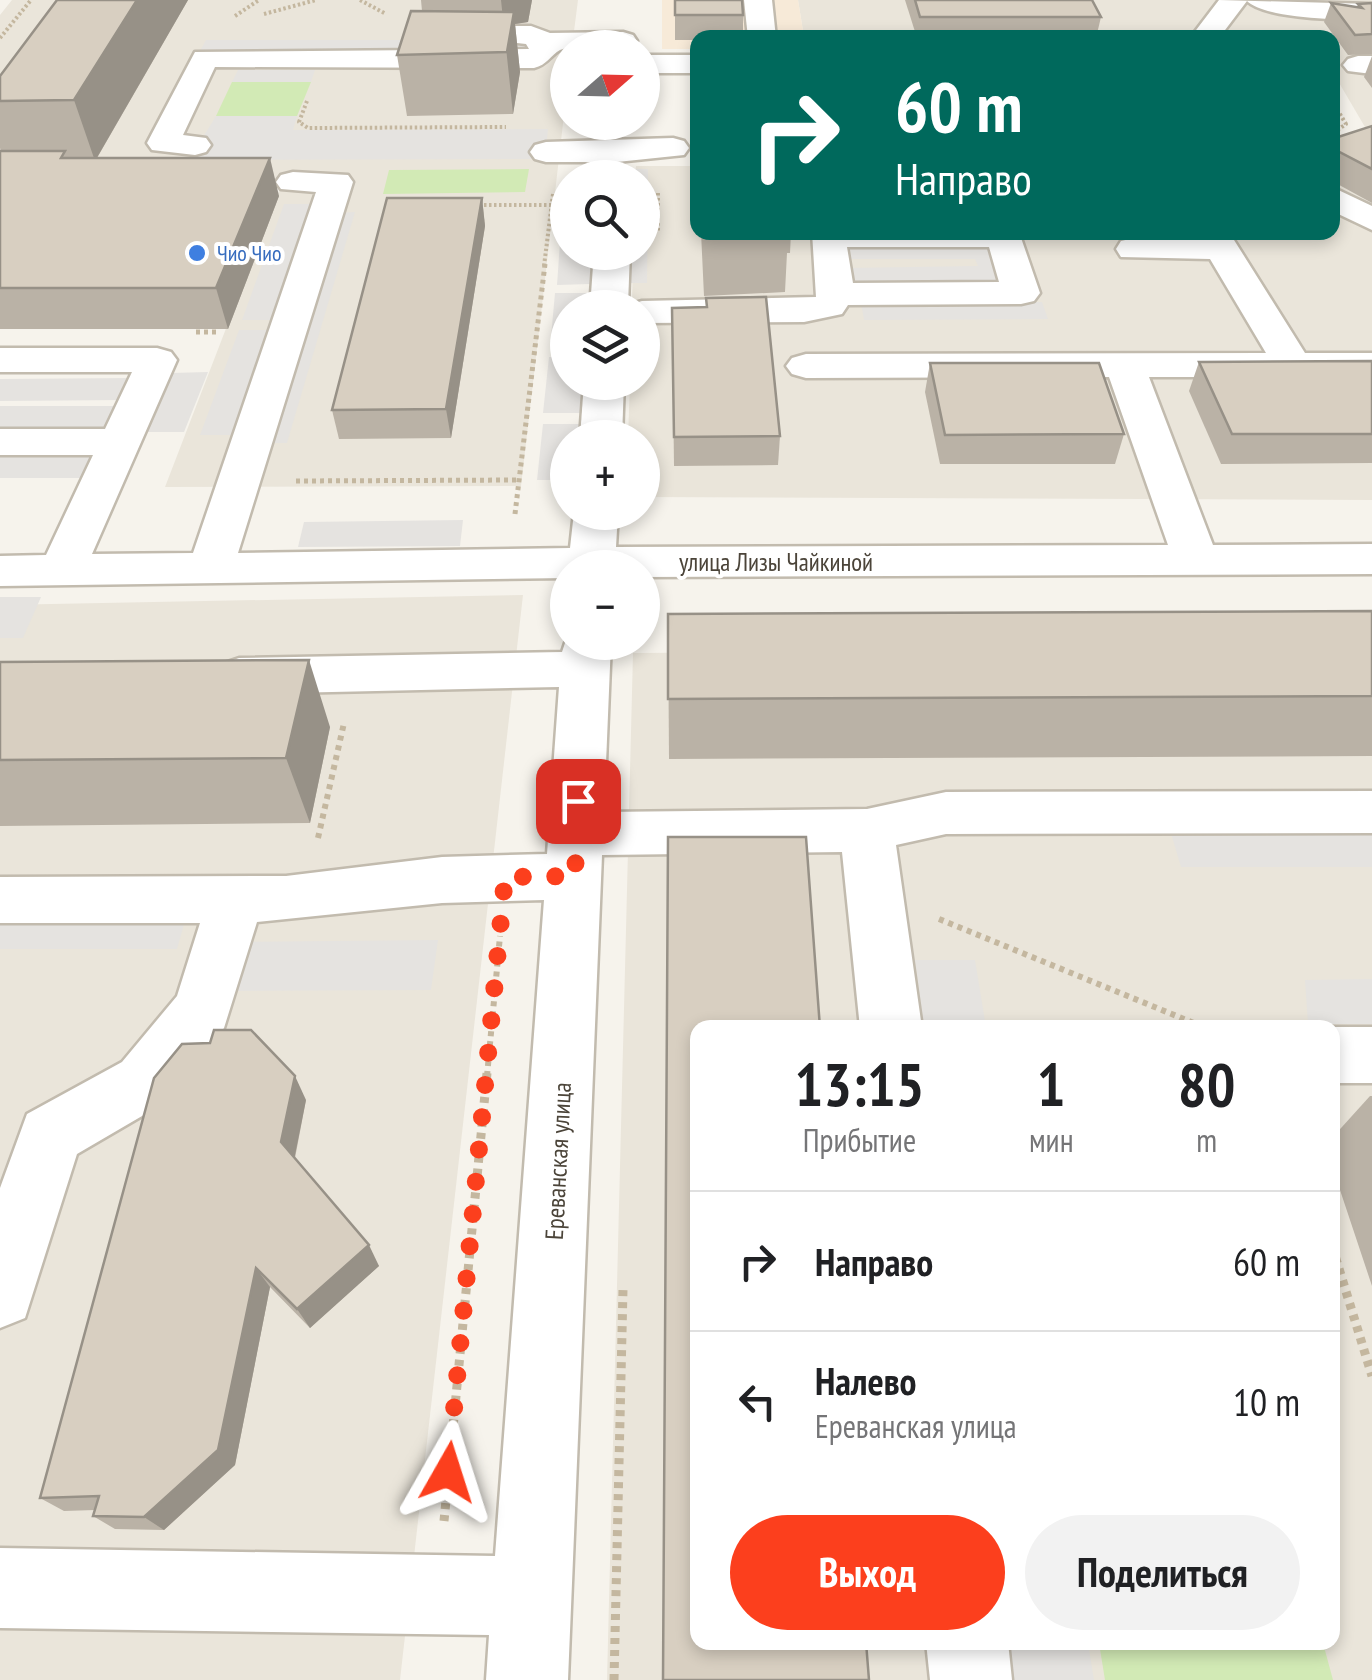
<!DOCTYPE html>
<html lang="ru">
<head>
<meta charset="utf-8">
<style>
	:root { --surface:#fff; --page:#f2f2f2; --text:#202124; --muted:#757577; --line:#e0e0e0; --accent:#fc3f1d }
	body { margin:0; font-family:"PT Sans Narrow",sans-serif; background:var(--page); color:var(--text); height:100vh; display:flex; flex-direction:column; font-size:38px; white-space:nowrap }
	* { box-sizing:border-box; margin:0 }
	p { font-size:32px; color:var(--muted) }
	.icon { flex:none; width:55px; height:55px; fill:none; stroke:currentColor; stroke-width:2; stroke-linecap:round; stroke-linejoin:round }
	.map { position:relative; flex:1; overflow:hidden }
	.drawer { position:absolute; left:690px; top:1020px; width:650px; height:630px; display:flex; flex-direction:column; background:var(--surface); border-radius:20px; box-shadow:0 5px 15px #0003 }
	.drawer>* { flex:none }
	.hud { position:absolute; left:690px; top:30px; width:650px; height:210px; border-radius:20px; box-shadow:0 5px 15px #0003; background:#00695c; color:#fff; overflow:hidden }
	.needle { width:65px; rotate:70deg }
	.fabs { position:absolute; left:550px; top:30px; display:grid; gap:20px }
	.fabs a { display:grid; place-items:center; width:110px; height:110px; border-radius:50%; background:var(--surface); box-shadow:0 5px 15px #0003; font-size:50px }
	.pin { position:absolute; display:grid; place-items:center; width:85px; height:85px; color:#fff; margin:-42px; border-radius:20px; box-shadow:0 5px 15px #0006 }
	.me { position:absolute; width:110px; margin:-55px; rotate:6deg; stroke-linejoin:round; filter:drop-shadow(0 0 8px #0008) }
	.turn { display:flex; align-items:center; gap:35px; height:210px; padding:0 40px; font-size:45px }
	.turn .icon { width:130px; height:130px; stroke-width:2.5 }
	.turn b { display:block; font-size:70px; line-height:85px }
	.eta { display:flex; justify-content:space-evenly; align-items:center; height:170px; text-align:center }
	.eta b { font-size:60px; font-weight:700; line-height:70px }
	.cta { display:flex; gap:20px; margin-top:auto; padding:20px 40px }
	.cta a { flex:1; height:115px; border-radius:60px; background:var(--accent); color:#fff; font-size:40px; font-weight:700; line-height:115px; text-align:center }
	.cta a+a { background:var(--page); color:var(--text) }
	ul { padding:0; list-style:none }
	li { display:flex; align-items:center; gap:30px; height:140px; padding:0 40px; border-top:2px solid var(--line) }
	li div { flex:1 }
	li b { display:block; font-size:38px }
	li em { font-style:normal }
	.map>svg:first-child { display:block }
	.residential { fill:#eae5da; fill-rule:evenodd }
	.commercial { fill:#f7ead8 }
	.green { fill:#d2eab5 }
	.parking { fill:#e5e3e0 }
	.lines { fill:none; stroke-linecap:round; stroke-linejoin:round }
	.minor-casing { stroke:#c2bbae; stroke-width:5 }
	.path-far3 { stroke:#c4b79f; stroke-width:4; stroke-dasharray:2.5 2.5; stroke-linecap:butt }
	.path-far2 { stroke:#c4b79f; stroke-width:5; stroke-dasharray:4 4; stroke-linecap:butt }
	.path-far1 { stroke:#c4b79f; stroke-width:6; stroke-dasharray:5 5; stroke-linecap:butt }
	.path { stroke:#c4b79f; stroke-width:9; stroke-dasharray:6 6; stroke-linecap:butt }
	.minor { fill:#fff; fill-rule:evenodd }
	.wall { fill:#bab2a6 }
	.shaded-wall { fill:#979187 }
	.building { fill:#d8cfc1; stroke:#979187; stroke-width:2.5 }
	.route { stroke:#fc3f1d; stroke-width:18; stroke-dasharray:0 32.4 }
	.shop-dot { fill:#3f7fe0; stroke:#fff; stroke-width:4 }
	.labels { text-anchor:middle; stroke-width:8; stroke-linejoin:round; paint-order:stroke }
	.far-shop-label { font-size:22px; fill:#366cbe; stroke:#fff; text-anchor:start }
	.street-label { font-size:25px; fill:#4b4439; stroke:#fff }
</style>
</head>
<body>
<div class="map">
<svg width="1372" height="1680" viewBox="0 0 1372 1680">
	<rect width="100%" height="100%" fill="#f6f3ec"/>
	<g class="residential">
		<polygon points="12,0 578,0 572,47 568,48 567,89 521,486 165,487 282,183 0,183 0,15"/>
		<polygon points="798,0 1372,0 1372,500 643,497 642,438 628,438 630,383 642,382 642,308 632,307 633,253 642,252 642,178 635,177 636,166 697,166 698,232 1332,232 1333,150 1372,139 1338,81 1333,79 1332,38 804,37"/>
		<polygon points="523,595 400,1680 0,1680 0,605"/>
		<path d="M1372,649v1031h-765l26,-1027zM698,1028h634v614h-634z"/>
	</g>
	<polygon class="commercial" points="662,0 798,0 804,37 698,38 697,49 662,49"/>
	<g class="green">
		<polygon points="232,82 311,82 297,116 216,116"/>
		<polygon points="529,169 525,192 383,194 389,170"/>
		<polygon points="1099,1643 1323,1643 1333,1680 1105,1680"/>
	</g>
	<g class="parking">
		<polygon points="206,40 529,40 527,51 200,51"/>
		<polygon points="238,70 315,70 311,82 232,82"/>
		<polygon points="216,116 297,116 293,130 548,129 545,159 189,160"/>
		<polygon points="632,169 648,169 647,283 629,283 630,253 642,252 642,178 632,177"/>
		<polygon points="284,204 316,204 277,320 242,320"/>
		<polygon points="355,212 287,443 268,443 338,213"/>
		<polygon points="561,228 567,228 568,252 592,253 590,284 557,285"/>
		<polygon points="993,242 1006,285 850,285 847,268 978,266 975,259 845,259 842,243"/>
		<polygon points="555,293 589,293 588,307 568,308 567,348 550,348"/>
		<polygon points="1042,302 1048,319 864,320 861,303"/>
		<polygon points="239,330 273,330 238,435 200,435"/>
		<polygon points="549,357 567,357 568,382 583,383 581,413 543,413"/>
		<polygon points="208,372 184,432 145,432 171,373"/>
		<polygon points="132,378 122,400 0,401 0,379"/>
		<polygon points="0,406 120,406 87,478 0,478"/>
		<polygon points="543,424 580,424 579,437 568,438 567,480 537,480"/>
		<polygon points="463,520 460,546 298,547 304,522"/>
		<polygon points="0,597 41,597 23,638 0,638"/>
		<polygon points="1170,830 1372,830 1372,867 1181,867"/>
		<polygon points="0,914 187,914 177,949 0,949"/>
		<polygon points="438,940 431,990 228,991 240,942"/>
		<polygon points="915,960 975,960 986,1027 924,1027"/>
		<polygon points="1372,979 1372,1024 1308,1024 1305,980"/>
		<polygon points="1007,1643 1088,1643 1094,1680 1012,1680"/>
	</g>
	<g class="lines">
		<defs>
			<g id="minor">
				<polygon points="744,0 772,0 776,38 748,38"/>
				<path d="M1219,0l153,4v16c-27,0 -107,-1 -125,-19l-28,37h-29z"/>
				<path d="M510,26h21l19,7 73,-1 10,3 4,6 -5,7c-22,0 -55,-5 -72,2 -9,5 -13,15 -26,18l-319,-1 -32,68 23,3 5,7 -5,7 -11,3 -43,-5 -5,-7 48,-91 334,-3 -3,-5 -26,-3 -4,-6 4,-6z"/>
				<rect x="642" y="55" width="56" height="18"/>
				<polygon points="1358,56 1372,56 1372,74 1348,71 1343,65 1348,59"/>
				<polygon points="673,138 684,141 689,148 684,155 617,162 546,162 535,159 530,152 535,145 546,142"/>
				<polygon points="293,172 348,175 353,182 238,553 570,548 574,512 618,512 616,547 1168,545 1109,377 806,378 792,374 786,366 792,358 806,354 1266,353 1210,259 1121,257 1116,249 1121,241 1134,238 1221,237 1234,240 1305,353 1372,353 1372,377 1149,377 1213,545 1372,544 1372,574 642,577 642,568 568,568 568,578 0,586 0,556 46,555 93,455 0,455 0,429 105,429 132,372 0,372 0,348 157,348 171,352 177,360 92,554 193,553 316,192 281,189 276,182 281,175"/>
				<polygon points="1332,187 1372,206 1372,230 1332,211"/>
				<path d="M812,232h207l21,61 -6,8 -13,3 -173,1 -6,9 -38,8 -162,1v-15h-52l4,-56h36l-2,53 14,-4 174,-4zM847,247h142l10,35 -146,1z"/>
				<polygon points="584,382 624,382 622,438 580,438"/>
				<polygon points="568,634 568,642 611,642 604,812 867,809 946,792 1372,791 1372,833 946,834 896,845 922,1028 860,1028 842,852 602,855 568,1680 486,1680 489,1635 0,1628 0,1548 495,1556 544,900 442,903 257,922 224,1028 166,1102 77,1154 25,1318 0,1328 0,1188 27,1114 122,1062 177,996 200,923 0,923 0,877 286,876 442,857 547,854 559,687 239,694 221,688 214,676 221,664 239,658 562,652"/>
				<rect x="1332" y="1027" width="40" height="56"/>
				<polygon points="926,1642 1008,1642 1012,1680 930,1680"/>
			</g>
		</defs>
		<use href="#minor" class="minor-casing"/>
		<g class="path-far3">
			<polyline points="360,0 386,14"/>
			<polyline points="264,14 316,0"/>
			<polyline points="235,16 259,0"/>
			<polyline points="0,38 31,0"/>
			<polyline points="307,101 299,122 308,128 506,127"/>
			<polyline points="1332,101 1346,124 1332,134"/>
			<polyline points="658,193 658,231"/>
			<polyline points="474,205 552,205"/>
			<polyline points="544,266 553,194"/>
		</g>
		<g class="path-far2">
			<polyline points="196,332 219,332"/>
			<polyline points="296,481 518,480"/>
			<polyline points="515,514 545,264"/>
			<polyline points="649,616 654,609"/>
		</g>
		<g class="path-far1">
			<polyline points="642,626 651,613"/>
			<polyline points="318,838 344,723"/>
			<polyline points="939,919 1206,1028"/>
			<polyline points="487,1076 500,936"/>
		</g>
		<g class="path">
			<polyline points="1332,1246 1372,1376"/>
			<polyline points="444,1521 487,1073"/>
			<polyline points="614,1680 623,1289"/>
		</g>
		<use href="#minor" class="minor"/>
	</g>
	<g class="wall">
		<polygon points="57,0 188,0 97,158 279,196 228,329 0,329 0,151 1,151 0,148 0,76"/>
		<polygon points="421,0 532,0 528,22 515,24 520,72 513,114 407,116 397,55 422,11"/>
		<polygon points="675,0 743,15 743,38 698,38 698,40 675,40"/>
		<polygon points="905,0 1092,0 1101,17 1096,38 917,38"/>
		<polygon points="1331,3 1357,7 1358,4 1372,3 1372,54 1348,55 1324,22"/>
		<polygon points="1372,56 1372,88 1364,77"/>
		<polygon points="1372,126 1372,203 1332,181 1332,139"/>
		<polygon points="482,198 485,226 451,438 339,439 332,410"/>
		<polygon points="701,232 791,232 790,253 787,253 785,292 704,296"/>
		<polygon points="672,308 780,436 778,465 674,466"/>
		<polygon points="1372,361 1372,463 1221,464 1189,391 1199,362"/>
		<polygon points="930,363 1124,434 1115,464 940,464 925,392"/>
		<polygon points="1372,611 1372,756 669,759 668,614"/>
		<polygon points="0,662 330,727 310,823 0,826"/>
		<polygon points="1370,1096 1372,1096 1372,1286 1332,1166 1332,1138"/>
		<polygon points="306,1100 295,1158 379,1266 310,1328 270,1287 235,1465 164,1530 115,1529 93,1516 95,1510 64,1511 40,1498"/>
	</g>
	<g class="shaded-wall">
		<polygon points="137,0 188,0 95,161 74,100"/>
		<polygon points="501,0 532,0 528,22 515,24 520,72 513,114"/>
		<polygon points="270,158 279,196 228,329 216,288"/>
		<polygon points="482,198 485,226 451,438 446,409"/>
		<polygon points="309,660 330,727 310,823 286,758"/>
		<polygon points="295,1076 306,1100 293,1165 281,1142"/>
		<polygon points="369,1245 379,1266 310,1328 297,1309"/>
		<polygon points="256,1268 270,1287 235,1465 164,1530 144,1517"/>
	</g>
	<g class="building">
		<polygon points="57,0 137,0 74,100 0,101 0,76"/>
		<polygon points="675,0 742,0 743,15 675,15"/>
		<polygon points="915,0 1092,0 1101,17 920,17"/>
		<polygon points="1331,3 1362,8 1358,4 1372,3 1372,34 1355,35"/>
		<polygon points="411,11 514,12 507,52 397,55"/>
		<polygon points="1372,126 1372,169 1332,148 1332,139"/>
		<polygon points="0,151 65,151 61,158 270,158 216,288 0,288"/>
		<polygon points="387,198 482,198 446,409 332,410"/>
		<polygon points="766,297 780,436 674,437 672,308 707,307 706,298"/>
		<polygon points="1372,361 1372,434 1232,434 1199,362"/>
		<polygon points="930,363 1099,363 1124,434 945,435"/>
		<polygon points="1372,611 1372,696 668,699 668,614"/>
		<polygon points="309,660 286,758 0,760 0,662"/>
		<polygon points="668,837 806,837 820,1028 698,1028 698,1642 866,1642 869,1680 663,1680"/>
		<polygon points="214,1030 251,1030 295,1076 281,1142 369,1245 297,1309 256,1268 218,1450 144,1517 93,1516 99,1496 40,1498 154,1078 182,1044 210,1043"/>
	</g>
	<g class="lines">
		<polyline class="route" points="448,1472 505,877 575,876 578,801"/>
	</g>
	<circle class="shop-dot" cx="197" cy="253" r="10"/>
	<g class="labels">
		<g class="far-shop-label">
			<text x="217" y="261">Чио Чио</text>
		</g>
		<g class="street-label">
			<text x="776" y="571">улица Лизы Чайкиной</text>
			<text transform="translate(558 1161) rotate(-87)" y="9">Ереванская улица</text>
		</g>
	</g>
</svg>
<div class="fabs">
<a><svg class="needle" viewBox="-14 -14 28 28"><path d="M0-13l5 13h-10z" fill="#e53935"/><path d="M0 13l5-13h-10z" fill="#757577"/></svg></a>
<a><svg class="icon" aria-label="search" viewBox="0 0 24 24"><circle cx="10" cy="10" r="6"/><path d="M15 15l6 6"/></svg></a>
<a><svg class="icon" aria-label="layers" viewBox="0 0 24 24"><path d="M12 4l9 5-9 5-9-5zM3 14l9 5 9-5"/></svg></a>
<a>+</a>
<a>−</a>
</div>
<div class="pin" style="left:578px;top:801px;background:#d93025"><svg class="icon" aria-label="arrive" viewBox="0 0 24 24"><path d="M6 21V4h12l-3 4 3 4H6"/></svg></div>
<svg class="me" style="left:448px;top:1472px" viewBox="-20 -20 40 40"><path d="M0-17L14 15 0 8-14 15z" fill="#fc3f1d" stroke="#fff" stroke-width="4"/></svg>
<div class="hud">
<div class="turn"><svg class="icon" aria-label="right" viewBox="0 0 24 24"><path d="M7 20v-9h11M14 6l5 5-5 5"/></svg><div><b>60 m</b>Направо</div></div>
</div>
<section class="drawer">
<div class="eta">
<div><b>13:15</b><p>Прибытие</p></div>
<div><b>1</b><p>мин</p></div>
<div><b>80</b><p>m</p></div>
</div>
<ul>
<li><svg class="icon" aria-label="right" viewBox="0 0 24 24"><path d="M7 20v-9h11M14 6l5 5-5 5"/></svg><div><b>Направо</b></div><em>60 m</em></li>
<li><svg class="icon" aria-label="left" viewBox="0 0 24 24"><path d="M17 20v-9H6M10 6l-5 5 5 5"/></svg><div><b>Налево</b><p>Ереванская улица</p></div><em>10 m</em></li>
</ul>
<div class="cta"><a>Выход</a><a>Поделиться</a></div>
</section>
</div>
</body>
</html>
